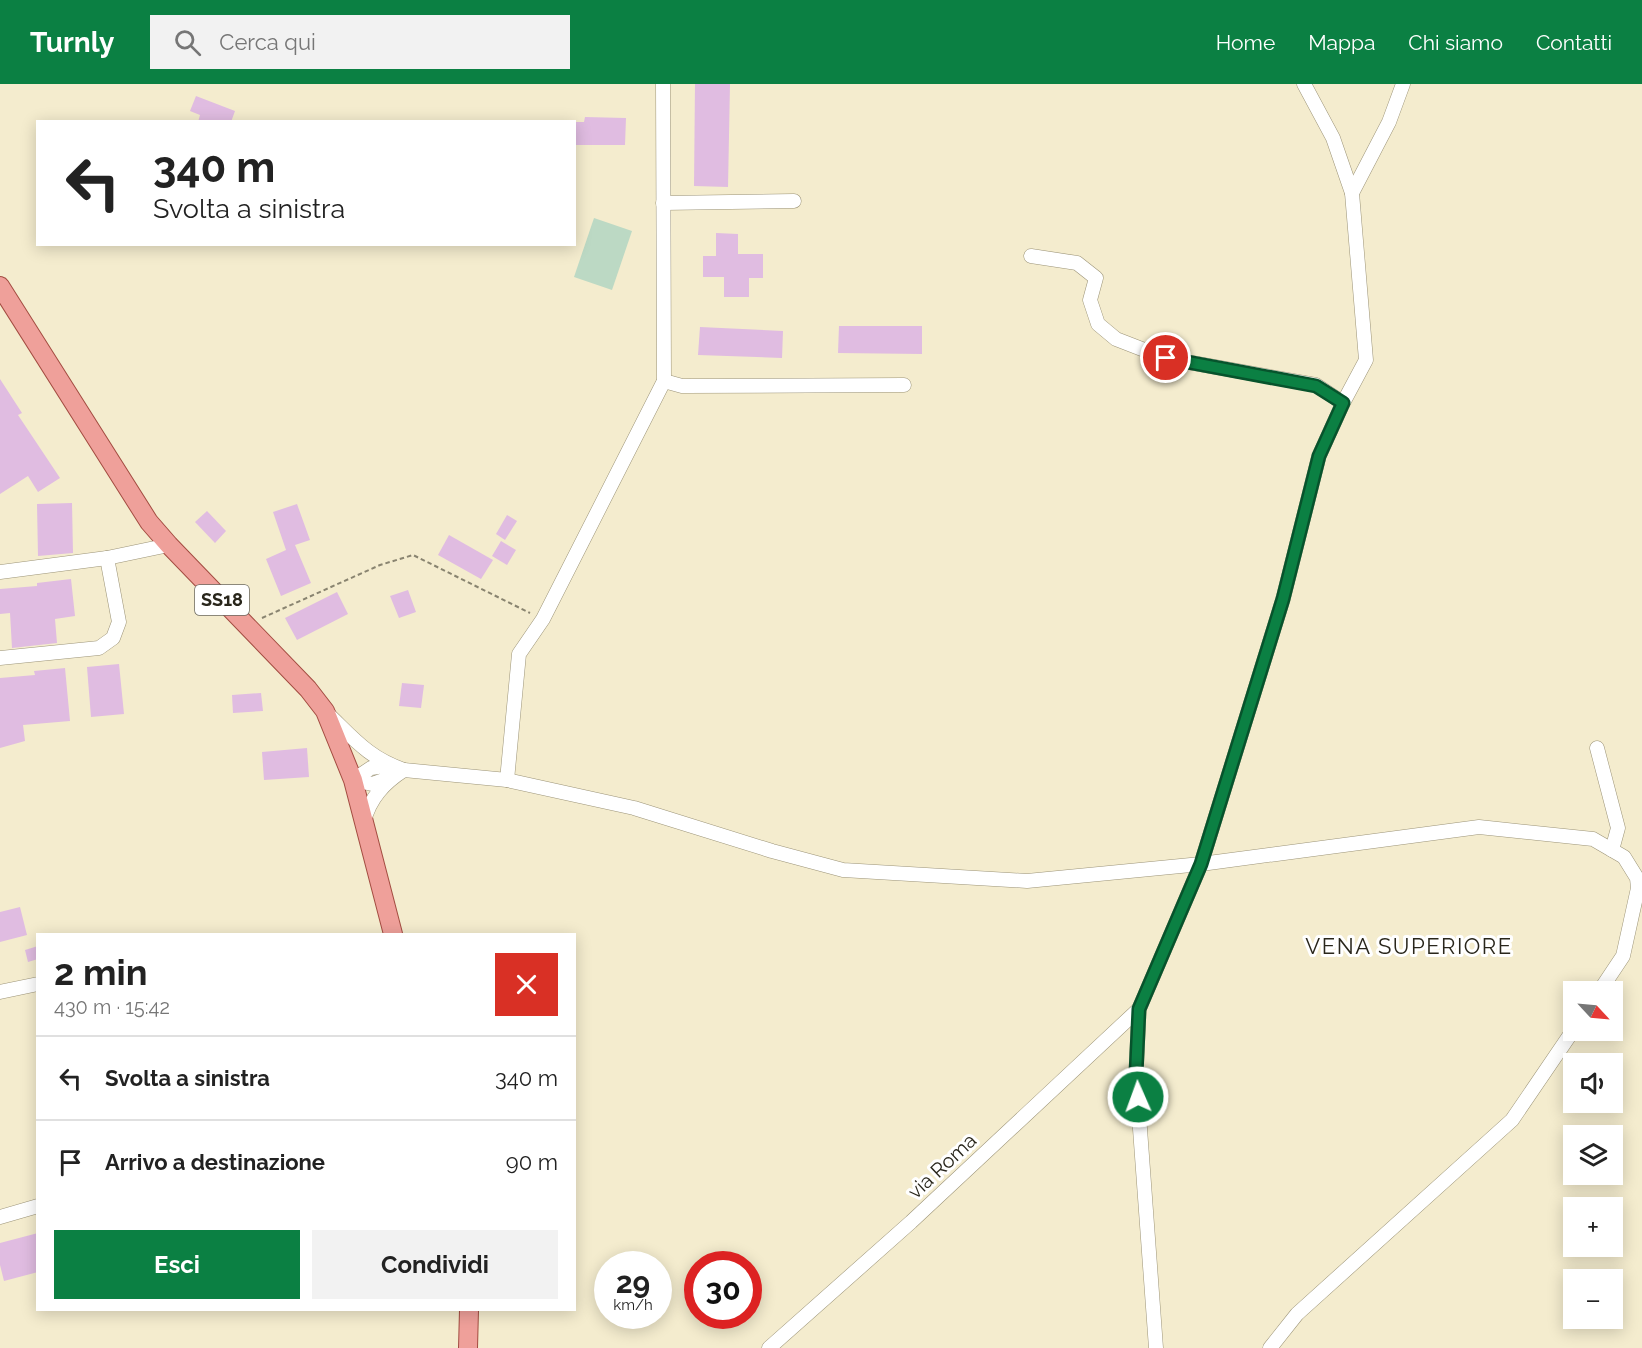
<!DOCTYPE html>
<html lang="it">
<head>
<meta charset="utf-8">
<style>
	:root { --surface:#fff; --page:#f2f2f2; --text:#222; --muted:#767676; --line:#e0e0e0; --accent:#0b8043 }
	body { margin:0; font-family:Raleway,sans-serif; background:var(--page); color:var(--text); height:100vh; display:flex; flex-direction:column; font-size:22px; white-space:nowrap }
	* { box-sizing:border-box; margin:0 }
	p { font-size:20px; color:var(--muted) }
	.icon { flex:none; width:33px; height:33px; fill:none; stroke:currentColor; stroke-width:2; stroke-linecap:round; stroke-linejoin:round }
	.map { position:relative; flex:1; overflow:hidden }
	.panel { position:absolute; left:36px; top:849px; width:540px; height:378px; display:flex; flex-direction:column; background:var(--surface); border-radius:0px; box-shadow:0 3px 15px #0003 }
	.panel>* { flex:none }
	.guide { position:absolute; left:36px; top:36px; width:540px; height:126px; border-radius:0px; box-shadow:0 3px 15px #0003; background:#fff; color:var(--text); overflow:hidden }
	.needle { width:39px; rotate:116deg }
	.controls { position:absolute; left:1563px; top:897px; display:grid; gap:12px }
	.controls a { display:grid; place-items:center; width:60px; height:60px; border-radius:0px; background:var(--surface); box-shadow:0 3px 15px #0003; font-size:30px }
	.speed { position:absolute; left:594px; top:1167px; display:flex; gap:12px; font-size:30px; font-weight:700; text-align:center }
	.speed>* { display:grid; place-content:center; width:78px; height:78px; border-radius:50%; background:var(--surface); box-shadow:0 3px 15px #0003; line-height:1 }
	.speed small { font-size:15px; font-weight:400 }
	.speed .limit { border:9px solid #d22; background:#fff; color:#111 }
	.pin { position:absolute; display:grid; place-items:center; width:51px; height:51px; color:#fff; margin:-26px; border:3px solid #fff; border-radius:50%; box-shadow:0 2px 6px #0007 }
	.me { position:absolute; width:66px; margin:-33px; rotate:358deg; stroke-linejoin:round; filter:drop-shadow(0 0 4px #0008) }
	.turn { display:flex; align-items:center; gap:21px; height:126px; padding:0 18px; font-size:27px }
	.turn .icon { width:78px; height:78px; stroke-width:2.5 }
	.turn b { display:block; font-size:42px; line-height:51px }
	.round { display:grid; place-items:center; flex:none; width:63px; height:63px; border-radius:0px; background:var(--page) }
	.summary { display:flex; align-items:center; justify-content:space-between; height:102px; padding:0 18px }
	h1 { font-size:36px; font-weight:700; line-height:45px }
	.action { display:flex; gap:12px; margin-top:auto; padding:12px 18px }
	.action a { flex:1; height:69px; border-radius:0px; background:var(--accent); color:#fff; font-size:24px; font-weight:700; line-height:69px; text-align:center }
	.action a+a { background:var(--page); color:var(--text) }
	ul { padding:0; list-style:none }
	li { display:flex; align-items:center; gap:18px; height:84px; padding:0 18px; border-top:2px solid var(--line) }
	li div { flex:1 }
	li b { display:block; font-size:22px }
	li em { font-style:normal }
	header { display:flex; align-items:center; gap:36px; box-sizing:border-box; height:84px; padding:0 30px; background:var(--accent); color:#fff }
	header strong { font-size:28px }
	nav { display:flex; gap:33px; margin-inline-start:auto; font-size:21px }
	.search { width:420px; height:54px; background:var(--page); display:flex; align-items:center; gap:15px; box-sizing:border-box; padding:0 21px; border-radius:0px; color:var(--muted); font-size:22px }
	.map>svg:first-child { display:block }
	.green { fill:#bcd9c4 }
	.building { fill:#e0bce1 }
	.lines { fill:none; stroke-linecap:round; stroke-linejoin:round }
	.minor-casing { stroke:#9c9478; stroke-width:15 }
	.major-casing { stroke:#a34c41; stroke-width:20 }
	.path { stroke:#898470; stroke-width:2; stroke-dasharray:4.5 3; stroke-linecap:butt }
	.minor { stroke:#fff; stroke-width:14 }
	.major { stroke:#efa09a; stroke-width:18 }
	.route-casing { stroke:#07532c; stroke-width:15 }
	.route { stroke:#0b8043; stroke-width:10 }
	.labels { text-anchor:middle; stroke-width:6; stroke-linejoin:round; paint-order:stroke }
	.shield { fill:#fff; stroke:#69675f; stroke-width:1.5 }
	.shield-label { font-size:18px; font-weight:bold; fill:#29261b }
	.street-label { font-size:20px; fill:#29261b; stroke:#fff }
	.quarter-label { font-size:22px; letter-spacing:1.5px; fill:#29261b; stroke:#fff }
</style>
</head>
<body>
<header>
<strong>Turnly</strong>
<div class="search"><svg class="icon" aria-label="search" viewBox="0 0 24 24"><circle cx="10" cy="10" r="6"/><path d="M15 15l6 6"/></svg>Cerca qui</div>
<nav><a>Home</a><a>Mappa</a><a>Chi siamo</a><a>Contatti</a></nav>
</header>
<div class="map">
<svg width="1642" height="1264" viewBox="0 0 1642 1264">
	<rect width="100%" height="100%" fill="#f4ecce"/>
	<polygon class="green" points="594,134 632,147 612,206 574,193"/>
	<g class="building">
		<polygon points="695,0 730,0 728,103 694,102"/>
		<polygon points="196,12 235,27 231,38 198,38 200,31 190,27"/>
		<polygon points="585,33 626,34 625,61 574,61 574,38 584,38"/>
		<polygon points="716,149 738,150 738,170 763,170 763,194 749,194 749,213 724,213 724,193 703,193 703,172 716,172"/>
		<polygon points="839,242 922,242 922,270 838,269"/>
		<polygon points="700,243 783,247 782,274 698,271"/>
		<polygon points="0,295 22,329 18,331 60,394 38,408 28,392 0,410"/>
		<polygon points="72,419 73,469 38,472 37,420"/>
		<polygon points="297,420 310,456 295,461 311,499 281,512 266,475 286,466 273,428"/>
		<polygon points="207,427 226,447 215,459 195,438"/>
		<polygon points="507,431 517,437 505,456 496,450"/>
		<polygon points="449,451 493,476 481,495 438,471"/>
		<polygon points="501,457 516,466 507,481 492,472"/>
		<polygon points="71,495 75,532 55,535 57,559 12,564 10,529 0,530 0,505 37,502 37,499"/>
		<polygon points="408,506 416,528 399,534 390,512"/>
		<polygon points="337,508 348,530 297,556 285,534"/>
		<polygon points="119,580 124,630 91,633 87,583"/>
		<polygon points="65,584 70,637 23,641 25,657 0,664 0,594 35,591 34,587"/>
		<polygon points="402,599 424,601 421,624 399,622"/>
		<polygon points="261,609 263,627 233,629 232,611"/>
		<polygon points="307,664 309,693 264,696 262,668"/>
		<polygon points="20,823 27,851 0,858 0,828"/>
		<polygon points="38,862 38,875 28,878 25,866"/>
		<polygon points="38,1149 38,1188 4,1197 0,1181 0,1159"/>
	</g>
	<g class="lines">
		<defs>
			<g id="minor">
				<polyline points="1352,109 1389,38 1403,0"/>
				<polyline points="663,119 794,117"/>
				<polyline points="1031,172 1077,179 1096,194 1090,216 1098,240 1116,255 1165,274 1316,301 1343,319"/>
				<polyline points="664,297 682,302 904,301"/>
				<polyline points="0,488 107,474 169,461"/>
				<polyline points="0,574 99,564 113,554 119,538 107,474"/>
				<path d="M329,631c25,24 40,43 75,55 -20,13 -34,28 -40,51"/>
				<polyline points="1597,664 1618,744 1612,766"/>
				<polyline points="404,686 507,696 634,724 772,767 843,786 1027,797 1201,780 1479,743 1593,755 1624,773 1637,794 1638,804 1623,872 1599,908"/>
				<polyline points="389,694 372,700 353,696 371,684 390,681"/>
				<polyline points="507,696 519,570 543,535 664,297 663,0"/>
				<polyline points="0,908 38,900"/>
				<polyline points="0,1133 38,1122"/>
				<polyline points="769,1264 911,1138 1139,925"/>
				<polyline points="1156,1264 1136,990 1139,925 1201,780 1283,515 1319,372 1343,319 1366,276 1352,109 1333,54 1304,0"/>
				<polyline points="1270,1264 1297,1230 1512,1036 1574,945"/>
			</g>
			<g id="major">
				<polyline points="0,202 149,438 169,461 308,605 325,627 353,696 393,850"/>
				<polyline points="468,1264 469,1226"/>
			</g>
		</defs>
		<use href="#minor" class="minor-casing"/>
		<use href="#major" class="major-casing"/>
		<polyline class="path" points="262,534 380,481 413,471 530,529"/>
		<use href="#minor" class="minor"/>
		<use href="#major" class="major"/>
	</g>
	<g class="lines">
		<defs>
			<polyline id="route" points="1138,1013 1136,990 1139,925 1201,780 1283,515 1319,372 1343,319 1316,302 1166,274"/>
		</defs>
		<use href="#route" class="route-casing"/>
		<use href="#route" class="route"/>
	</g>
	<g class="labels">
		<rect class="shield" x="195" y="501" width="54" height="30" rx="4.5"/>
		<g class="shield-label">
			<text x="222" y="522">SS18</text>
		</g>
		<g class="street-label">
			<text transform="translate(942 1082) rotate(-43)" y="7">via Roma</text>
		</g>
		<g class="quarter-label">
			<text x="1409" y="870">VENA SUPERIORE</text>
		</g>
	</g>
</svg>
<div class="controls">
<a><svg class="needle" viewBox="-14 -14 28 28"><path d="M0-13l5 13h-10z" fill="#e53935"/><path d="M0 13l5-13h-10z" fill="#767676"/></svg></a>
<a><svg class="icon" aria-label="sound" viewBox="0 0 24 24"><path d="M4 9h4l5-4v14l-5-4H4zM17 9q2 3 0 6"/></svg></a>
<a><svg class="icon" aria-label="layers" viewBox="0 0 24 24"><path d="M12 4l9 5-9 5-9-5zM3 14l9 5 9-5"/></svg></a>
<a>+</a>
<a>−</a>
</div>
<div class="speed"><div>29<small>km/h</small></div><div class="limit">30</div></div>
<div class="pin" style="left:1166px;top:274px;background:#d93025"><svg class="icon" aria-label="arrive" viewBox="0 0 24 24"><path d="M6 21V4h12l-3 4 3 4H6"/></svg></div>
<svg class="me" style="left:1138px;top:1013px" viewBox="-20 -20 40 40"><circle r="17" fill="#0b8043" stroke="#fff" stroke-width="3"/><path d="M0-11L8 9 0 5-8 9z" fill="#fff"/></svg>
<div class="guide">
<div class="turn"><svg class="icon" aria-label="left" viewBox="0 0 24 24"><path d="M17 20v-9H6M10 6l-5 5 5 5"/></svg><div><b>340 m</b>Svolta a sinistra</div></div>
</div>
<section class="panel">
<div class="summary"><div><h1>2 min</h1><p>430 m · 15:42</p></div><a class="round" style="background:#d93025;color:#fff"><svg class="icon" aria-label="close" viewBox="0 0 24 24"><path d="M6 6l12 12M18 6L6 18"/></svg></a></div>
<ul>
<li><svg class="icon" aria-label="left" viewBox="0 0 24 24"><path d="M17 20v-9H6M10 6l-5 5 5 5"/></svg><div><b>Svolta a sinistra</b></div><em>340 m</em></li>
<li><svg class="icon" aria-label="arrive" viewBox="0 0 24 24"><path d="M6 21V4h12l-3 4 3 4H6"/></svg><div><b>Arrivo a destinazione</b></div><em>90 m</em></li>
</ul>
<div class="action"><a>Esci</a><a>Condividi</a></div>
</section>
</div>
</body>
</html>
